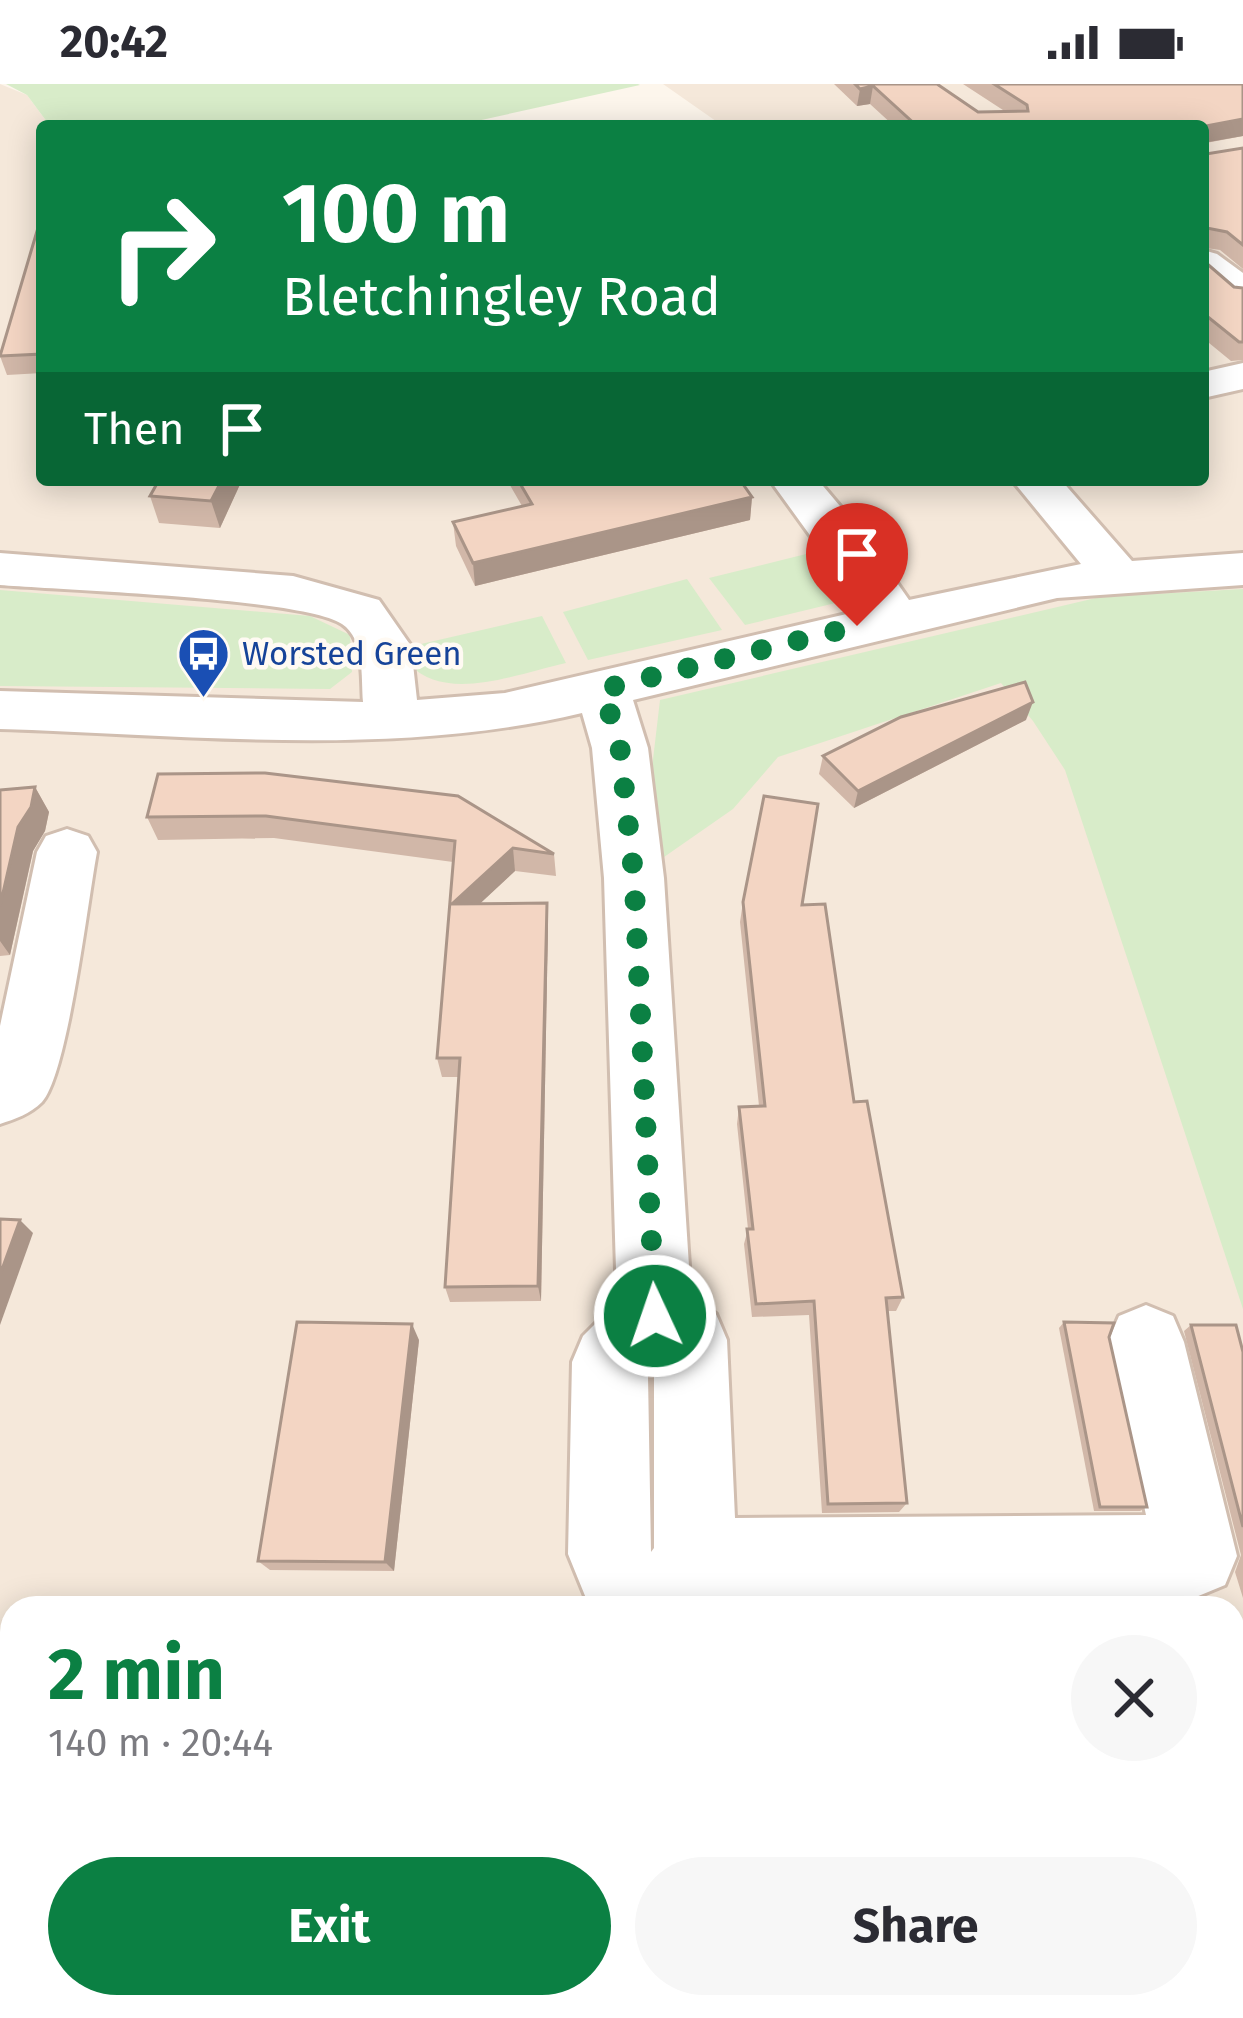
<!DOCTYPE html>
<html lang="en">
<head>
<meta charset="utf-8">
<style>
	:root { --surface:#fff; --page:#f7f7f7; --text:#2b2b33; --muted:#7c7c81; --accent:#0b8043 }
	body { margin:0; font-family:"Fira Sans",sans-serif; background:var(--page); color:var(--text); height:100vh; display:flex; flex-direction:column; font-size:45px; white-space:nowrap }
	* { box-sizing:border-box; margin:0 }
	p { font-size:39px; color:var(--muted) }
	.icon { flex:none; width:66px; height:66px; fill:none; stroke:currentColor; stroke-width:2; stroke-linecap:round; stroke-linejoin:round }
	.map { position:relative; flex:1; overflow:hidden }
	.panel { position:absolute; left:0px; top:1512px; width:1245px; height:423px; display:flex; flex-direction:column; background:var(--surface); border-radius:36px 36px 0 0; box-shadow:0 6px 30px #0003 }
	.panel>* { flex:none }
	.hud { position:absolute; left:36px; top:36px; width:1173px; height:366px; border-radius:12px; box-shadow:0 6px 30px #0003; background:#0b8043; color:#fff; overflow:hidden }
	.pin { position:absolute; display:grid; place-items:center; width:102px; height:102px; color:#fff; margin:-123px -51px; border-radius:50% 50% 50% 0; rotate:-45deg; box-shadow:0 0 12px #0007 }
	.pin .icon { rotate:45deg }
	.me { position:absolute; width:132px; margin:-66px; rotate:357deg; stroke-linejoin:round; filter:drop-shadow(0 0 9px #0008) }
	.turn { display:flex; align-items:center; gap:42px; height:252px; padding:0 48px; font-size:54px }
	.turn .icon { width:156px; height:156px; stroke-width:2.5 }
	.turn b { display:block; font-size:84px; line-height:102px }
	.then { display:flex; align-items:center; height:114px; padding:0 48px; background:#0003; gap:24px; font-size:45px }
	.round { display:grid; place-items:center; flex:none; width:126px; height:126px; border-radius:63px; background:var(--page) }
	.overview { display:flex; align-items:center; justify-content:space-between; height:204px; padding:0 48px }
	h1 { font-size:72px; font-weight:700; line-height:90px; color:var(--accent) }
	.button { display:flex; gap:24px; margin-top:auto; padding:24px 48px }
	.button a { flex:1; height:138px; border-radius:72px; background:var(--accent); color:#fff; font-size:48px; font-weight:700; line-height:138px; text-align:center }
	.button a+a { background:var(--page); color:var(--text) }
	.status { display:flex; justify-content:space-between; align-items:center; height:84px; padding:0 60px; background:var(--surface); direction:ltr }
	.status svg { height:33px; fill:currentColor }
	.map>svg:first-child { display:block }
	.residential { fill:#f5e8da; fill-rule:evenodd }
	.green { fill:#d8ecc9 }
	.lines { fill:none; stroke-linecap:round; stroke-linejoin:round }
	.minor-casing { stroke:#d1beb0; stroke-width:6 }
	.minor { fill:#fff; fill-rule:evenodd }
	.wall { fill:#d1b7a8 }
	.shaded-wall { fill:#aa9588 }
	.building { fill:#f3d5c3; stroke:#aa9588; stroke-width:3 }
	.route { stroke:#0b8043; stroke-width:21; stroke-dasharray:0 37.8 }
	.labels { text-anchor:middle; stroke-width:9; stroke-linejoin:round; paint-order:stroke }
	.far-transit-label { font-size:33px; fill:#164399; stroke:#fffaf3; text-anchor:start }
</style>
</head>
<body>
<div class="status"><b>20:42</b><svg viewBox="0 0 49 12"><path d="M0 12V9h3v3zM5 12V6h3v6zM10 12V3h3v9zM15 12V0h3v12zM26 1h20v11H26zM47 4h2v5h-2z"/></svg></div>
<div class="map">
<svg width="1243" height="1934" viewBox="0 0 1243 1934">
	<rect width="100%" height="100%" fill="#fdf6ec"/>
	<path class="residential" d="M0,0l27,11 23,31h-8v354h1161v-354h-480l-60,-42h580v1934h-1243zM12,1524h1221v399h-1221z"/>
	<g class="green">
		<polygon points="6,0 638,0 640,1 454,42 50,42 27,11"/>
		<polygon points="814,468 852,515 745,541 709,494"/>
		<polygon points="687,495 722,546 588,576 563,528"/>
		<polygon points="1243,505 1243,1225 1065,686 1033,637 1001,599 778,673 733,725 654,780 650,701 660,616 1100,513"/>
		<polygon points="0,506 310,532 350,551 352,588 330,605 0,602"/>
		<path d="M542,532l24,47c-47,10 -120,41 -157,1l12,-20z"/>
	</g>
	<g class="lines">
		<defs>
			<g id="minor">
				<polygon points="1203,166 1217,170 1243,189 1243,221 1229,218 1203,197"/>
				<polygon points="1243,279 1243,305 1203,314 1203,288"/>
				<path d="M770,396h48l43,51 48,69 172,-36 -69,-84h49l71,81 111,-8v32l-186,13 -424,102 15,48 16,130 27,419 25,17 11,26 8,178 411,-3 -38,-173 11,-26 27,-11 27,11 11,26 53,214 -12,29 -29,12 -480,4 -4,7h-122l-22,-54 4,-192 11,-26 34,-34 -13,-424 -12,-130 -10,-35c-190,45 -388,22 -582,16v-38l363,11c-2,-25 2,-63 -21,-78 -39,-26 -282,-34 -342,-39v-32l293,23 86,24 32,46 6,54 88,-7 359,-83zM654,1287v177l-3,4 -3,-176z"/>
				<path d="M67,745l21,7 9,16c-9,47 -29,221 -55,250 -12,12 -27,17 -42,22v-98l37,-174 9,-16z"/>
				<rect x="610" y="1923" width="98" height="11"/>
			</g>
		</defs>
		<use href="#minor" class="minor-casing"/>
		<use href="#minor" class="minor"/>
	</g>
	<g class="wall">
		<polygon points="834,0 937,0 978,28 1006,28 963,0 1243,0 1243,52 1206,59 1206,70 1243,64 1243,185 1220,166 1206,164 1205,178 1234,203 1243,204 1243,276 1231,277 1203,254 1203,42 894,42 870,20 857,22"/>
		<polygon points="42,137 42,289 7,291 0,272"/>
		<polygon points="159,396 242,396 220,444 159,439 150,412"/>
		<polygon points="507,396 740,396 752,413 750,436 475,502 456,462 453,438 522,422"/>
		<polygon points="1026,636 854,724 819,690 823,672"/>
		<polygon points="158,690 554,770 556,792 515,787 479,820 548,841 541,1217 450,1218 445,1203 458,993 442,993 437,974 453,778 274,754 158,756 147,733"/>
		<polygon points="35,703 49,728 45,747 33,767 10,871 0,872 0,706"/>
		<polygon points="743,818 802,821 854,1018 903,1213 896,1227 887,1227 907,1419 899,1428 822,1429 809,1231 752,1233 744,1160 748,1145 737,1040 739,1023 759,1022 740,838"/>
		<polygon points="1064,1238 1109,1253 1147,1423 1140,1427 1094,1427 1059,1244"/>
		<polygon points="1191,1241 1243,1268 1243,1514 1235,1488 1241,1471 1184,1247"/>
		<polygon points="419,1256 394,1487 270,1486 258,1477"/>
		<polygon points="784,1923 890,1923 890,1934 785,1934"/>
	</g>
	<g class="shaded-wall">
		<polygon points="873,2 870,20 857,22 860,5"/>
		<polygon points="1243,35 1243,52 1203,59 1206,42"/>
		<polygon points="222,396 242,396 220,444 211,417"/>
		<polygon points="752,413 750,436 475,502 473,479"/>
		<polygon points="1033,618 1026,636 854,724 858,707"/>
		<polygon points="35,703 49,728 45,747 33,767 10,871 0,857 0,822 18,743"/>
		<polygon points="513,764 515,787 456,842 452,820"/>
		<polygon points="547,819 548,841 541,1217 538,1202"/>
		<polygon points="20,1136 33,1149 0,1241 0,1191"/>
		<polygon points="412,1240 419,1256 394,1487 385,1478"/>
	</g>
	<g class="building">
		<polygon points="855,0 937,0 978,28 1028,27 1027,21 994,0 1243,0 1243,35 1206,42 1206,70 1243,64 1243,161 1227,148 1207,144 1205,178 1234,203 1243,204 1243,258 1239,258 1203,229 1203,42 917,42 873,2 860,5"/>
		<polygon points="40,137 42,137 42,270 0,272"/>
		<polygon points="159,396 222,396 211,417 150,412"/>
		<polygon points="518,396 740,396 752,413 473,479 453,438 532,420"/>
		<polygon points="1025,598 1033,618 858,707 823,672 901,633"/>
		<polygon points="265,689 458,712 554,770 513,764 452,820 547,819 538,1202 445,1203 460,974 437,974 455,757 266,732 147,733 158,690"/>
		<polygon points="35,703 31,723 18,743 0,822 0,706"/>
		<polygon points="764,712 818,720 802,821 825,820 854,1018 867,1017 903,1213 886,1214 907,1419 828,1420 814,1217 756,1220 747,1145 753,1145 739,1023 765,1022 743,818"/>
		<polygon points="0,1135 20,1136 0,1191"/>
		<polygon points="297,1238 412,1240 385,1478 258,1477"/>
		<polygon points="1064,1238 1114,1239 1109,1253 1147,1423 1100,1423"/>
		<polygon points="1191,1241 1236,1241 1243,1268 1243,1443"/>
		<rect x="791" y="1923" width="99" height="11"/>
	</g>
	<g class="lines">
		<polyline class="route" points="655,1232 634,794 620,664 603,605 857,542"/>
	</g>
	<defs>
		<symbol id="bus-pin" viewBox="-11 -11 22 30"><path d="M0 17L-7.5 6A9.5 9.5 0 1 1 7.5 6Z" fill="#1a4fb4" stroke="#fffaf3"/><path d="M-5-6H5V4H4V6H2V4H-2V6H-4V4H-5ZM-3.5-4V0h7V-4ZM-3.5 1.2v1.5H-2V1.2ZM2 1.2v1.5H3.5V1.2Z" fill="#fff"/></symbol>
	</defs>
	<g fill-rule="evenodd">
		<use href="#bus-pin" x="174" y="540" width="59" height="81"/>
	</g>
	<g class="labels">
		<g class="far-transit-label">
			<text x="242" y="581">Worsted Green</text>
		</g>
	</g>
</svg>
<div class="pin" style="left:857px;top:542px;background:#d93025"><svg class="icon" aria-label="arrive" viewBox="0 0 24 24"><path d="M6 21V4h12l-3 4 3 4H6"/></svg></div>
<svg class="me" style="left:655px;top:1232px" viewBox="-20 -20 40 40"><circle r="17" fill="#0b8043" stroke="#fff" stroke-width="3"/><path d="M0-11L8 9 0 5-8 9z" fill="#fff"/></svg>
<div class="hud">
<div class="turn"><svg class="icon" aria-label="right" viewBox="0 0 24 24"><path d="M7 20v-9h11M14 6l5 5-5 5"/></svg><div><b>100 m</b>Bletchingley Road</div></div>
<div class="then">Then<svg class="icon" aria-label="arrive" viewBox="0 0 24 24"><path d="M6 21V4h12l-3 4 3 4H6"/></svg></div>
</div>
<section class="panel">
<div class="overview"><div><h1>2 min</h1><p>140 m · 20:44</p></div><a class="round"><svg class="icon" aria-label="close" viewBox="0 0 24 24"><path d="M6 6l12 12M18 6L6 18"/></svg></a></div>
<div class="button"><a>Exit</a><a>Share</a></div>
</section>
</div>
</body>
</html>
